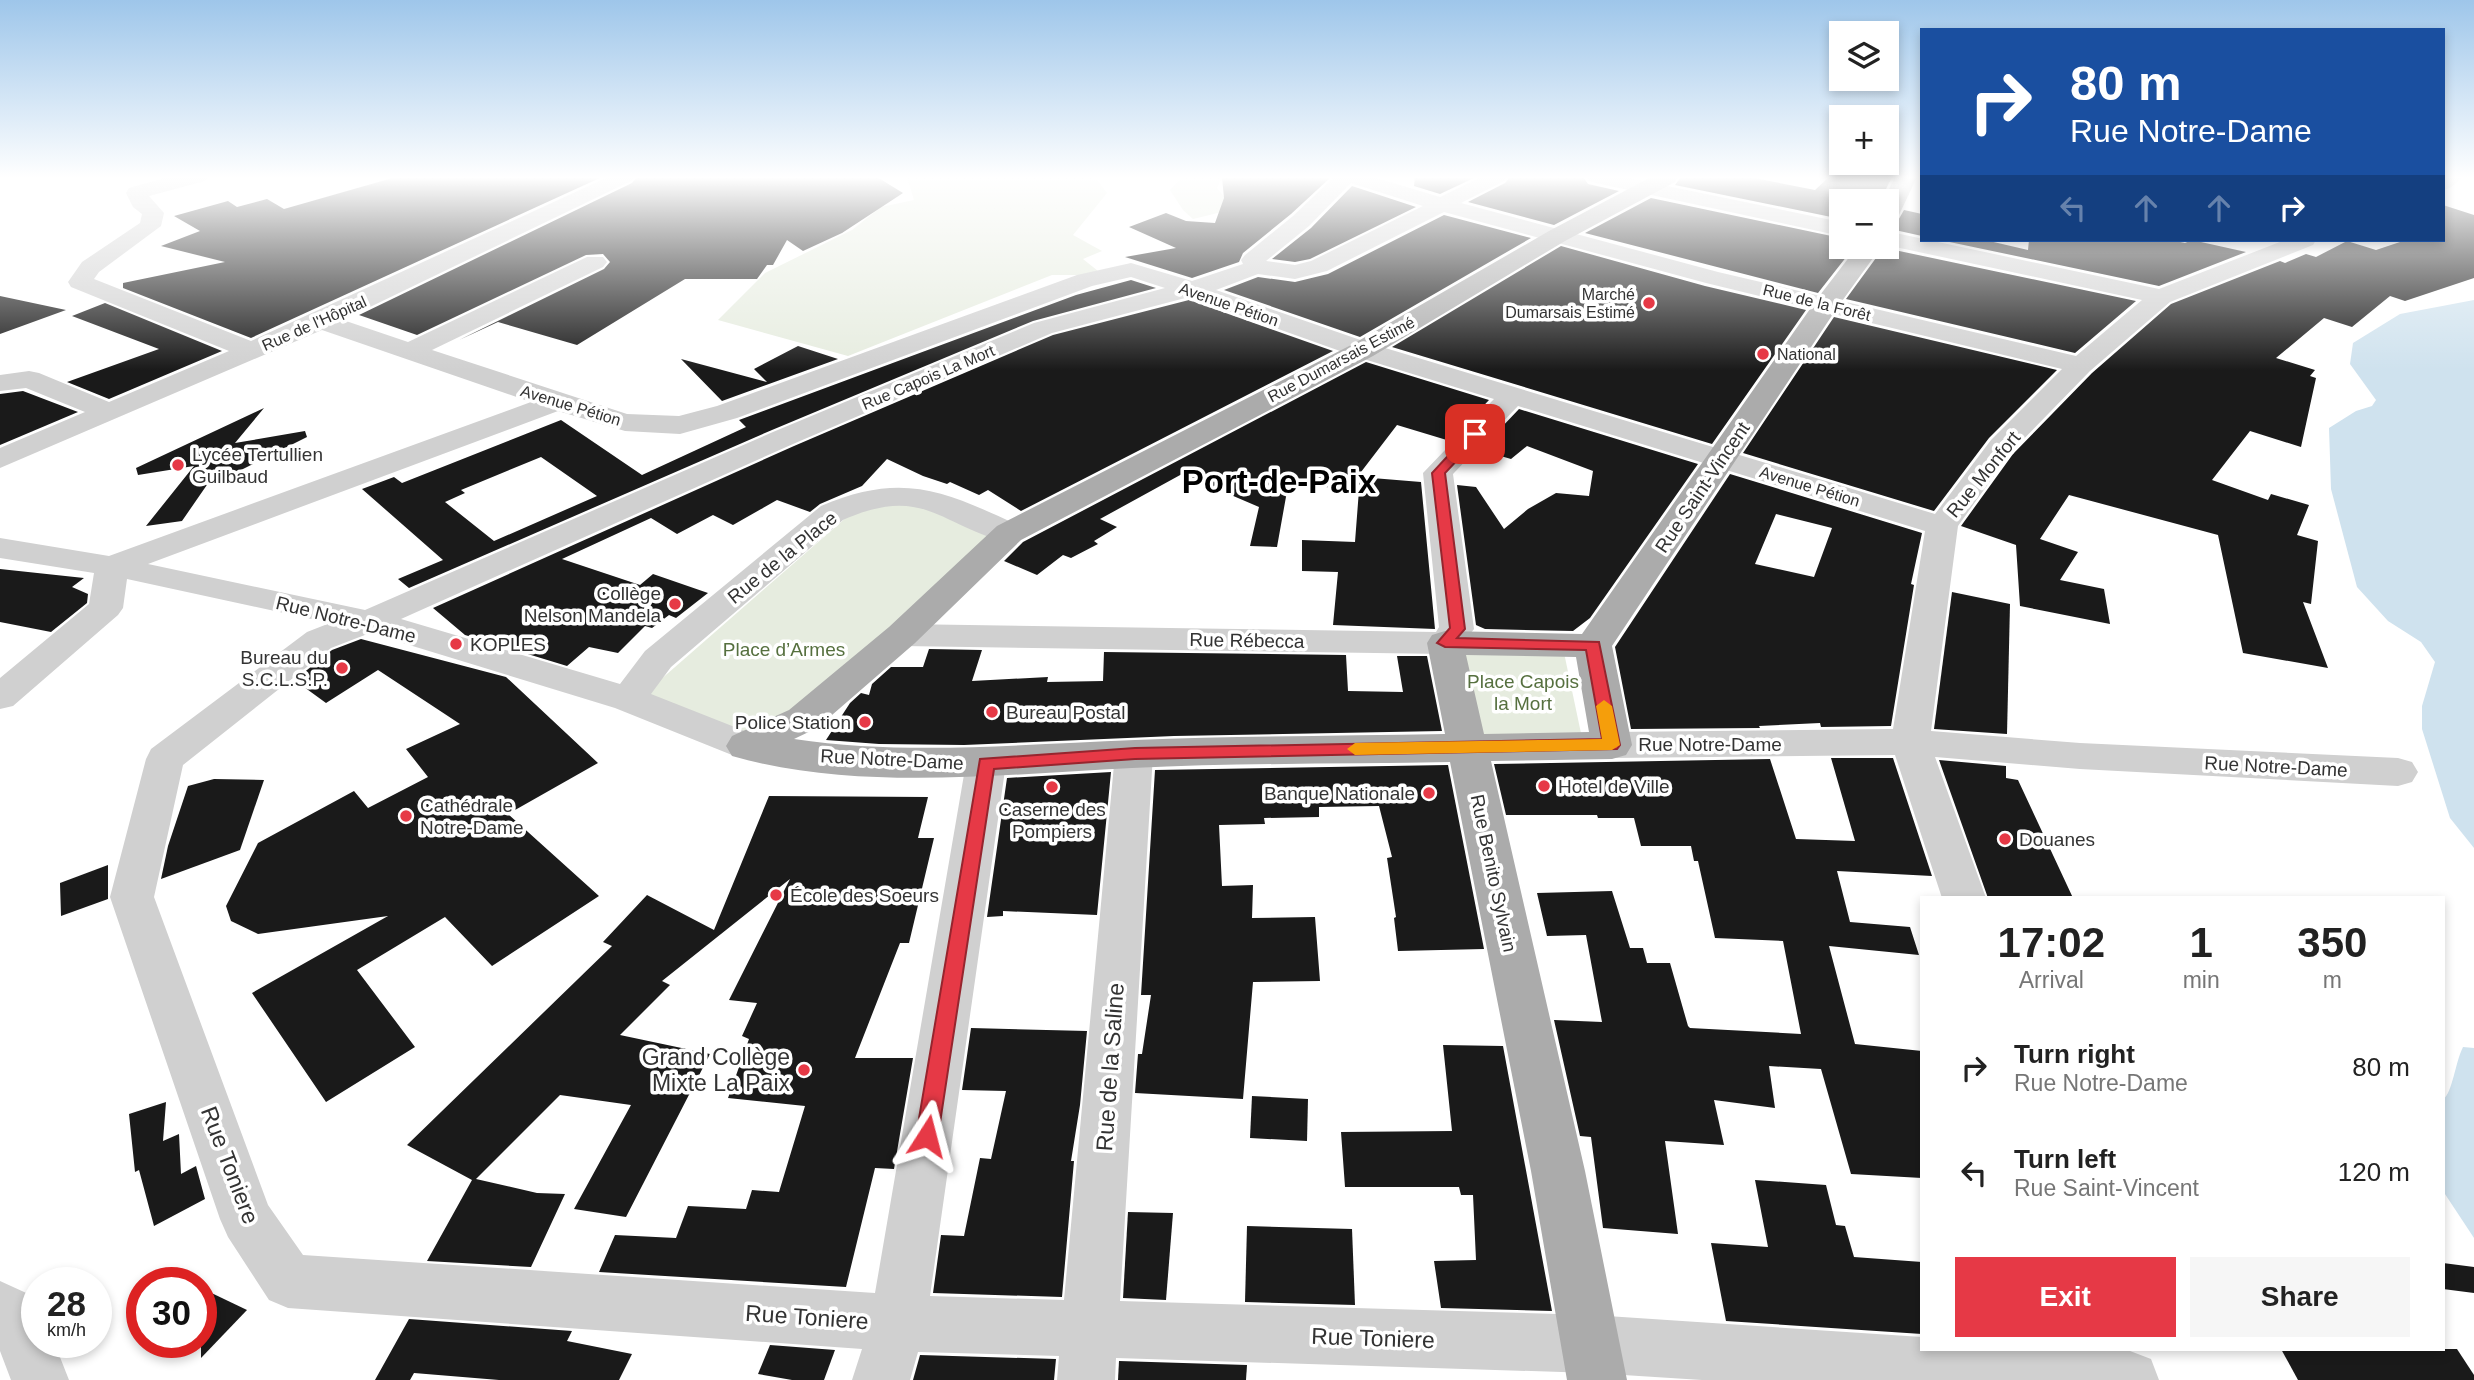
<!DOCTYPE html>
<html lang="en">
<head>
<meta charset="utf-8">
<style>
	:root { --surface:#fff; --page:#f6f6f6; --text:#222; --muted:#767676; --accent:#e63946 }
	body { margin:0; font-family:Arial,sans-serif; background:var(--page); color:var(--text); height:100vh; display:flex; flex-direction:column; font-size:26px; white-space:nowrap }
	* { box-sizing:border-box; margin:0 }
	p { font-size:23px; color:var(--muted) }
	.icon { flex:none; width:38px; height:38px; fill:none; stroke:currentColor; stroke-width:2; stroke-linecap:round; stroke-linejoin:round }
	.map { position:relative; flex:1; overflow:hidden }
	.details { position:absolute; left:1920px; top:896px; width:525px; height:455px; display:flex; flex-direction:column; background:var(--surface); border-radius:0px; box-shadow:0 4px 10px #0003 }
	.details>* { flex:none }
	.top-card { position:absolute; left:1920px; top:28px; width:525px; height:214px; border-radius:0px; box-shadow:0 4px 10px #0003; background:#1a4fa0; color:#fff; overflow:hidden }
	.buttons { position:absolute; left:1829px; top:21px; display:grid; gap:14px }
	.buttons a { display:grid; place-items:center; width:70px; height:70px; border-radius:0px; background:var(--surface); box-shadow:0 4px 10px #0003; font-size:35px }
	.speed { position:absolute; left:21px; top:1267px; display:flex; gap:14px; font-size:35px; font-weight:700; text-align:center }
	.speed>* { display:grid; place-content:center; width:91px; height:91px; border-radius:50%; background:var(--surface); box-shadow:0 4px 10px #0003; line-height:1 }
	.speed small { font-size:18px; font-weight:400 }
	.speed .limit { border:10px solid #d22; background:#fff; color:#111 }
	.pin { position:absolute; display:grid; place-items:center; width:60px; height:60px; color:#fff; margin:-30px; border-radius:14px; box-shadow:0 4px 10px #0006 }
	.me { position:absolute; width:77px; margin:-38px; rotate:9deg; stroke-linejoin:round; filter:drop-shadow(0 0 5px #0008) }
	.turn { display:flex; align-items:center; gap:24px; height:147px; padding:0 35px; font-size:32px }
	.turn .icon { width:91px; height:91px; stroke-width:2.5 }
	.turn b { display:block; font-size:49px; line-height:60px }
	.lanes { display:flex; align-items:center; height:66px; padding:0 35px; background:#0003; justify-content:center; gap:35px; direction:ltr }
	.lanes .off { opacity:.35 }
	.eta { display:flex; justify-content:space-evenly; align-items:center; height:119px; text-align:center }
	.eta b { font-size:42px; font-weight:600; line-height:49px }
	.action { display:flex; gap:14px; margin-top:auto; padding:14px 35px }
	.action a { flex:1; height:80px; border-radius:0px; background:var(--accent); color:#fff; font-size:28px; font-weight:600; line-height:80px; text-align:center }
	.action a+a { background:var(--page); color:var(--text) }
	ul { padding:0; list-style:none }
	li { display:flex; align-items:center; gap:21px; height:105px; padding:0 35px }
	li div { flex:1 }
	li b { display:block; font-size:26px }
	li em { font-style:normal }
	.map>svg:first-child { display:block }
	.green { fill:#e6ecdf }
	.water { fill:#cfe2ee }
	.building { fill:#1a1a1a; fill-rule:evenodd }
	.lines { fill:none; stroke-linecap:round; stroke-linejoin:round }
	.minor { fill:#d0d0d0; fill-rule:evenodd }
	.major { fill:#ababab; fill-rule:evenodd }
	.route { fill:#e63946; stroke:#96252e; stroke-width:2 }
	.slow { fill:#f59e0b }
	.poi-dot { fill:#e63946; stroke:#fff; stroke-width:2.5 }
	.labels { text-anchor:middle; stroke-width:7; stroke-linejoin:round; paint-order:stroke }
	.far-poi-label { font-size:16px; fill:#333; stroke:#fff; text-anchor:end }
	.far-street-label { font-size:16px; fill:#333; stroke:#fff }
	.poi-label { font-size:19px; fill:#333; stroke:#fff; text-anchor:start }
	.street-label { font-size:19px; fill:#333; stroke:#fff }
	.park-label { font-size:19px; fill:#56703f; stroke:#fff }
	.near-poi-label { font-size:23px; fill:#333; stroke:#fff; text-anchor:end }
	.near-street-label { font-size:23px; fill:#333; stroke:#fff }
	.town-label { font-size:33px; font-weight:bold; fill:#000; stroke:#fff }
</style>
</head>
<body>
<div class="map">
<svg width="2474" height="1380" viewBox="0 0 2474 1380">
	<rect width="100%" height="100%" fill="#fff"/>
	<g class="green">
		<polygon points="907,177 1087,177 1097,180 1107,193 1073,235 1102,251 1083,259 1103,275 1052,275 848,356 718,320 765,273 852,230 881,207 914,200"/>
		<polygon points="1182,177 1222,177 1217,188 1234,209 1193,219 1183,210 1170,190"/>
		<polygon points="893,502 922,507 995,536 800,713 747,738 643,695 856,509"/>
		<polygon points="1454,648 1563,648 1582,738 1475,734"/>
	</g>
	<g class="water">
		<polygon points="2474,300 2474,848 2450,818 2422,729 2422,706 2435,662 2421,642 2388,621 2357,587 2331,489 2329,428 2356,411 2372,406 2376,400 2350,364 2353,343 2400,314"/>
		<path d="M2463,1047l11,1v190l-31,-47v-91c10,-9 12,-37 20,-53z"/>
	</g>
	<g class="building">
		<polygon points="396,177 602,177 251,338 123,288 123,283 225,262 161,246 200,231 174,216 228,201 237,207 267,199 284,209"/>
		<polygon points="637,177 877,177 903,193 842,233 803,251 787,240 773,265 767,265 757,279 685,279 577,345 498,322 459,340 604,269 610,262 603,254 586,255 417,335 359,315 632,183"/>
		<polygon points="1222,177 1331,177 1291,214 1243,253 1239,262 1192,278 1125,257 1176,248 1129,227 1166,213 1186,221 1215,223 1224,198"/>
		<polygon points="1415,177 1476,177 1440,194 1414,186"/>
		<polygon points="1510,177 1583,177 1588,184 1619,191 1554,225 1468,202 1505,183"/>
		<polygon points="1681,177 1749,177 1815,190 1829,177 1892,177 1880,201 1841,201 1841,219 1675,185"/>
		<polygon points="1352,186 1416,207 1310,259 1295,262 1272,259 1311,228"/>
		<polygon points="1651,198 1841,238 1841,247 1854,247 1818,293 1585,233"/>
		<polygon points="2443,205 2474,215 2474,278 2405,301 2390,296 2352,327 2324,318 2276,358 2315,370 2310,376 2316,378 2301,447 2250,431 2212,480 2268,500 2271,494 2309,505 2297,535 2318,541 2311,604 2303,602 2328,668 2243,653 2218,535 2069,495 2040,539 2078,552 2060,580 2104,589 2110,624 2020,606 2016,545 1961,526 2013,454 2092,373 2171,304 2280,261 2285,263 2306,254 2316,257 2347,241 2376,250 2406,240 2443,240"/>
		<polygon points="1904,210 1922,214 1922,236 1886,228 1896,224"/>
		<polygon points="1444,215 1531,238 1360,337 1224,290 1258,277 1295,282 1328,274"/>
		<polygon points="1940,240 1985,240 2028,250 2029,240 2171,240 2185,243 2192,240 2246,252 2159,286"/>
		<polygon points="1561,246 1705,286 1806,310 1712,444 1392,347"/>
		<polygon points="1884,247 1885,248 2136,301 2075,353 1846,299"/>
		<path d="M1131,280l25,8 -123,33 -261,109 -363,158 -11,-9 45,-19 -81,-71 32,-12 8,6 159,-63 81,55 104,-48 -7,-7 337,-125zM541,457l56,39 -103,45 -49,-39 20,-9 -4,-3z"/>
		<polygon points="0,296 66,310 0,334"/>
		<polygon points="1189,300 1333,351 1021,511 988,490 979,495 950,482 947,484 923,476 887,459 862,486 820,504 810,512 777,500 733,525 713,515 677,534 651,518 562,559 640,585 653,574 708,593 676,618 669,615 652,628 645,626 618,653 589,647 567,666 465,635 433,608 794,446 1053,335"/>
		<polygon points="105,303 222,351 109,399 67,382 159,349 72,316"/>
		<polygon points="1834,317 2057,370 1989,438 1934,511 1743,453"/>
		<polygon points="798,346 838,359 722,401 681,359 767,382 754,369"/>
		<polygon points="1366,362 1489,400 1450,441 1397,425 1348,489 1303,485 1289,480 1277,547 1250,546 1259,507 1182,474 1100,519 1117,527 1094,541 1098,544 1071,558 1063,555 1037,575 1004,561 1023,542"/>
		<polygon points="23,391 78,412 0,445 0,394"/>
		<polygon points="264,408 235,443 305,431 307,437 227,477 211,479 182,521 146,526 194,466 138,475 136,468"/>
		<polygon points="1519,409 1698,464 1590,618 1573,631 1485,629 1476,625 1457,485 1476,487 1504,529 1528,509 1556,493 1589,496 1593,471 1527,446 1511,459 1480,450"/>
		<path d="M1730,474l192,59 -11,51 3,1 -23,141 -70,1 -1,-4 -61,3 1,2 -129,1 -16,-82zM1776,514l56,14 -18,49 -59,-13z"/>
		<polygon points="1360,477 1421,482 1435,629 1333,625 1338,572 1302,571 1302,540 1355,542"/>
		<polygon points="0,569 84,578 72,587 88,594 87,603 51,632 0,622"/>
		<polygon points="1952,592 2010,604 2007,734 1934,729"/>
		<polygon points="361,639 506,677 598,763 508,814 599,896 492,966 445,917 357,970 415,1047 326,1102 252,993 388,916 258,934 231,921 226,906 258,843 354,791 368,808 428,777 406,749 460,724 378,670 326,703 304,687 310,683 297,678 332,650"/>
		<polygon points="929,649 982,650 972,681 1048,677 1047,682 1103,681 1104,652 1346,655 1348,691 1403,692 1397,656 1427,656 1442,731 1174,736 964,745 879,744 826,740 850,703 861,693 869,695 872,684 891,667 923,667"/>
		<polygon points="1831,758 1893,758 1932,876 1837,871 1850,922 1910,927 1919,955 1829,946 1855,1044 1922,1051 1922,1178 1851,1174 1821,1069 1769,1066 1775,1108 1714,1100 1724,1145 1665,1141 1678,1234 1603,1228 1591,1137 1580,1136 1554,1020 1602,1022 1586,935 1547,936 1537,893 1612,891 1630,948 1643,948 1647,963 1670,963 1688,1026 1690,1028 1801,1034 1783,941 1715,938 1698,861 1694,861 1691,846 1641,846 1634,818 1598,818 1597,815 1506,815 1494,764 1770,759 1796,839 1855,841"/>
		<polygon points="1939,760 2006,766 2006,778 2018,780 2073,898 1988,898"/>
		<polygon points="1448,765 1484,949 1398,951 1394,918 1396,917 1387,858 1392,857 1379,806 1319,807 1319,817 1264,818 1265,824 1219,825 1222,886 1253,885 1252,918 1315,917 1320,981 1253,982 1243,1099 1135,1093 1138,1054 1142,1054 1151,995 1141,995 1155,770"/>
		<polygon points="1111,772 1097,915 1003,911 1003,916 987,917 1007,778"/>
		<polygon points="214,779 264,780 240,850 161,879 168,846 188,786"/>
		<polygon points="769,796 928,797 918,838 934,838 909,943 900,943 855,1058 913,1058 894,1169 875,1168 846,1287 599,1272 615,1235 676,1238 688,1206 746,1209 752,1190 779,1192 805,1106 728,1098 749,1039 742,1036 757,1003 729,1000 790,879 662,981 670,985 620,1035 710,1054 626,1217 574,1209 631,1105 560,1095 476,1179 537,1193 565,1194 531,1267 427,1261 472,1180 407,1145 612,946 603,942 647,895 714,930"/>
		<polygon points="108,865 108,899 61,916 60,883"/>
		<polygon points="971,1028 1087,1031 1080,1105 1071,1161 1074,1161 1062,1297 933,1293 941,1235 964,1236 980,1158 991,1159 1006,1091 962,1090"/>
		<polygon points="1443,1045 1503,1046 1552,1311 1441,1308 1434,1261 1476,1260 1473,1195 1461,1195 1459,1187 1345,1187 1341,1132 1452,1131"/>
		<polygon points="1252,1096 1308,1099 1307,1141 1250,1138"/>
		<polygon points="166,1102 163,1141 179,1134 181,1174 196,1166 205,1199 154,1226 139,1170 135,1172 129,1114"/>
		<polygon points="1755,1180 1826,1185 1836,1225 1845,1226 1854,1257 1922,1262 1922,1334 1726,1321 1711,1243 1768,1247"/>
		<polygon points="1128,1212 1173,1213 1166,1300 1123,1298"/>
		<polygon points="1247,1226 1352,1229 1355,1305 1245,1302"/>
		<polygon points="2443,1263 2474,1267 2474,1293 2443,1289"/>
		<polygon points="201,1288 247,1310 201,1358"/>
		<polygon points="409,1319 572,1331 567,1341 632,1354 619,1380 499,1380 414,1373 410,1380 375,1380"/>
		<polygon points="770,1345 835,1350 824,1380 792,1380 758,1374"/>
		<polygon points="2281,1349 2457,1349 2474,1375 2474,1380 2298,1380"/>
		<polygon points="920,1355 1056,1359 1054,1380 913,1380"/>
		<polygon points="1119,1361 1247,1365 1246,1380 1118,1380"/>
	</g>
	<g class="lines">
		<g class="minor">
			<path d="M168,177h40l-3,4 -56,15 15,17 -3,13 -62,46 -5,7 157,62 357,-164h26l-3,4 -288,139 65,22 179,-85h16l4,5 -4,5 -171,83 195,64 52,2 38,-10 360,-131 54,-12 61,18 51,-17 -2,-4 4,-5 48,-39 41,-39h39l67,20 41,-20h26l-3,4 -43,22 257,69 358,84 66,-56 -256,-55v-14l273,58 126,-49h31l-3,5 -143,57 -80,69 -79,81 -53,74 -27,205 149,12 318,15 14,4 6,10 -6,10 -14,4 -318,-17 -145,-12 51,141h-44l-47,-143 -283,3 -14,-4 -5,-9 5,-9 14,-4 281,-3 32,-198 -407,-125 -65,68 21,155 -17,22 -12,3 -543,-8 -12,-3 -6,-8 6,-8 12,-3 534,8 3,-5 -16,-154 71,-74 -140,-43 -165,-59 -137,36 -259,111 -392,175 219,65 25,-33 176,-145c82,-35 123,-15 199,20l5,7 -5,7 -11,3c-71,-18 -85,-59 -166,-23l-172,147 -20,27 109,43 5,9 -5,9 -14,4 -14,-4 -117,-47 -245,-75 -39,15 -148,117 -29,132 114,308 35,50 572,38 91,-530 6,-10 14,-4 14,4 6,10 -76,533 134,4 51,-546 5,-9 14,-4 14,4 5,9 -33,547 472,14 330,22v12l208,2 21,8 8,21h-457l-110,-7 -476,-15 -1,22h-58l2,-24 -141,-4 -8,28h-58l10,-31 -574,-41 -19,-8 -41,-63 -8,-18 -110,-322 36,-138 5,-10 156,-117 23,-9 -203,-44 -4,29 -5,7 -105,91 -13,3v-31l89,-74 5,-31 -94,-15v-20l109,18 422,-154 -209,-72 -322,138v-20l85,-36 -59,-24 -26,3v-16l29,-4 10,2 70,29 120,-51 -158,-64 -3,-5 14,-20 58,-39 2,-9 -9,-7 -7,-14 3,-5zM1351,183l72,23 -112,55 -16,4 -29,-4 43,-35zM1444,212l262,71 356,86 -71,71 -56,74 -563,-170 -156,-54 42,-16 37,5 32,-8zM1131,277l34,11 -131,35 -261,109 -408,178 -217,-46 410,-153 67,20 55,3 57,-16 355,-132z"/>
			<polygon points="1586,177 1624,177 1841,222 1841,236 1596,183 1589,181"/>
			<polygon points="2443,177 2463,177 2450,188 2443,190"/>
			<polygon points="0,1281 35,1297 37,1342 54,1342 69,1380 11,1380 0,1351"/>
		</g>
		<g class="major">
			<path d="M1651,177h27l-3,5 -110,59 -192,115 -352,184 -106,103 -98,85 -23,11c114,17 227,5 341,1 103,-4 206,-4 310,-6l-18,-91 5,-8 13,-4 137,3 235,-335 40,-52h24l-44,61 -225,338 20,99 -6,10 -14,4 -121,2 94,410 42,209h-60l-36,-209 -81,-409c-106,2 -212,1 -318,6 -129,6 -274,24 -400,-12l-6,-10 6,-10 57,-26 100,-83 108,-101 356,-182 196,-113zM1466,655l110,2 13,75 -105,2z"/>
			<polygon points="1895,177 1917,177 1898,217 1894,222 1886,224 1886,201 1883,201"/>
		</g>
	</g>
	<linearGradient id="sky" x2="0" y2="1"><stop stop-color="#9ec6ea"/><stop offset="0.48" stop-color="#fff"/><stop offset="1" stop-color="#fff" stop-opacity="0"/></linearGradient>
	<rect width="2474" height="370" fill="url(#sky)"/>
	<polygon class="route" points="1475,431 1481,434 1479,437 1445,473 1465,629 1457,638 1599,642 1620,745 1617,749 1135,759 994,769 938,1136 935,1143 927,1146 920,1143 916,1136 980,759 1135,748 1602,739 1586,650 1445,647 1437,643 1450,628 1432,473 1470,432"/>
	<polygon class="slow" points="1604,700 1612,706 1620,745 1612,750 1355,755 1347,749 1355,743 1602,739 1596,706"/>
	<g class="poi-dot">
		<circle cx="1649" cy="303" r="7"/>
		<circle cx="1763" cy="354" r="7"/>
		<circle cx="178" cy="465" r="7"/>
		<circle cx="675" cy="604" r="7"/>
		<circle cx="456" cy="644" r="7"/>
		<circle cx="342" cy="668" r="7"/>
		<circle cx="992" cy="712" r="7"/>
		<circle cx="865" cy="722" r="7"/>
		<circle cx="1544" cy="786" r="7"/>
		<circle cx="1052" cy="787" r="7"/>
		<circle cx="1429" cy="793" r="7"/>
		<circle cx="406" cy="816" r="7"/>
		<circle cx="2005" cy="839" r="7"/>
		<circle cx="776" cy="895" r="7"/>
		<circle cx="804" cy="1070" r="7"/>
	</g>
	<g class="labels">
		<g class="far-poi-label">
			<text x="1635" y="300">Marché<tspan x="1635" dy="18">Dumarsais Estimé</tspan></text>
			<text x="1777" y="360" text-anchor="start">National</text>
		</g>
		<g class="far-street-label">
			<text transform="translate(1817 302) rotate(14)" y="6">Rue de la Forêt</text>
			<text transform="translate(1229 304) rotate(19)" y="6">Avenue Pétion</text>
			<text transform="translate(314 323) rotate(-24)" y="6">Rue de l'Hôpital</text>
			<text transform="translate(1341 359) rotate(-28)" y="6">Rue Dumarsais Estimé</text>
			<text transform="translate(928 377) rotate(-23)" y="6">Rue Capois La Mort</text>
			<text transform="translate(571 405) rotate(17)" y="6">Avenue Pétion</text>
			<text transform="translate(1810 486) rotate(17)" y="6">Avenue Pétion</text>
		</g>
		<g class="poi-label">
			<text x="192" y="461">Lycée Tertullien<tspan x="192" dy="22">Guilbaud</tspan></text>
			<text x="661" y="600" text-anchor="end">Collège<tspan x="661" dy="22">Nelson Mandela</tspan></text>
			<text x="470" y="651">KOPLES</text>
			<text x="328" y="664" text-anchor="end">Bureau du<tspan x="328" dy="22">S.C.L.S.P.</tspan></text>
			<text x="1006" y="719">Bureau Postal</text>
			<text x="851" y="729" text-anchor="end">Police Station</text>
			<text x="1558" y="793">Hotel de Ville</text>
			<text x="1415" y="800" text-anchor="end">Banque Nationale</text>
			<text x="420" y="812">Cathédrale<tspan x="420" dy="22">Notre-Dame</tspan></text>
			<text x="1052" y="816" text-anchor="middle">Caserne des<tspan x="1052" dy="22">Pompiers</tspan></text>
			<text x="2019" y="846">Douanes</text>
			<text x="790" y="902">École des Soeurs</text>
		</g>
		<g class="street-label">
			<text transform="translate(1983 474) rotate(-51)" y="7">Rue Monfort</text>
			<text transform="translate(1702 487) rotate(-56)" y="7">Rue Saint-Vincent</text>
			<text transform="translate(782 557) rotate(-39)" y="7">Rue de la Place</text>
			<text transform="translate(346 619) rotate(14)" y="7">Rue Notre-Dame</text>
			<text transform="translate(1247 640) rotate(1)" y="7">Rue Rébecca</text>
			<text x="1710" y="751">Rue Notre-Dame</text>
			<text transform="translate(892 759) rotate(3)" y="7">Rue Notre-Dame</text>
			<text transform="translate(2276 766) rotate(3)" y="7">Rue Notre-Dame</text>
			<text transform="translate(1494 873) rotate(78)" y="7">Rue Benito Sylvain</text>
		</g>
		<g class="park-label">
			<text x="784" y="656">Place d’Armes</text>
			<text x="1523" y="688">Place Capois<tspan x="1523" dy="22">la Mort</tspan></text>
		</g>
		<g class="near-poi-label">
			<text x="790" y="1065">Grand Collège<tspan x="790" dy="26">Mixte La Paix</tspan></text>
		</g>
		<g class="near-street-label">
			<text transform="translate(1110 1067) rotate(-86)" y="8">Rue de la Saline</text>
			<text transform="translate(230 1165) rotate(69)" y="8">Rue Toniere</text>
			<text transform="translate(807 1317) rotate(4)" y="8">Rue Toniere</text>
			<text transform="translate(1373 1338) rotate(2)" y="8">Rue Toniere</text>
		</g>
		<g class="town-label">
			<text x="1279" y="493">Port-de-Paix</text>
		</g>
	</g>
</svg>
<div class="buttons">
<a><svg class="icon" aria-label="layers" viewBox="0 0 24 24"><path d="M12 4l9 5-9 5-9-5zM3 14l9 5 9-5"/></svg></a>
<a>+</a>
<a>−</a>
</div>
<div class="speed"><div>28<small>km/h</small></div><div class="limit">30</div></div>
<div class="pin" style="left:1475px;top:434px;background:#d93025"><svg class="icon" aria-label="arrive" viewBox="0 0 24 24"><path d="M6 21V4h12l-3 4 3 4H6"/></svg></div>
<svg class="me" style="left:927px;top:1136px" viewBox="-20 -20 40 40"><path d="M0-17L14 15 0 8-14 15z" fill="#e63946" stroke="#fff" stroke-width="4"/></svg>
<div class="top-card">
<div class="turn"><svg class="icon" aria-label="right" viewBox="0 0 24 24"><path d="M7 20v-9h11M14 6l5 5-5 5"/></svg><div><b>80 m</b>Rue Notre-Dame</div></div>
<div class="lanes"><svg class="icon off" aria-label="left" viewBox="0 0 24 24"><path d="M17 20v-9H6M10 6l-5 5 5 5"/></svg><svg class="icon off" aria-label="ahead" viewBox="0 0 24 24"><path d="M12 20V5M6 11l6-6 6 6"/></svg><svg class="icon off" aria-label="ahead" viewBox="0 0 24 24"><path d="M12 20V5M6 11l6-6 6 6"/></svg><svg class="icon" aria-label="right" viewBox="0 0 24 24"><path d="M7 20v-9h11M14 6l5 5-5 5"/></svg></div>
</div>
<section class="details">
<div class="eta">
<div><b>17:02</b><p>Arrival</p></div>
<div><b>1</b><p>min</p></div>
<div><b>350</b><p>m</p></div>
</div>
<ul>
<li><svg class="icon" aria-label="right" viewBox="0 0 24 24"><path d="M7 20v-9h11M14 6l5 5-5 5"/></svg><div><b>Turn right</b><p>Rue Notre-Dame</p></div><em>80 m</em></li>
<li><svg class="icon" aria-label="left" viewBox="0 0 24 24"><path d="M17 20v-9H6M10 6l-5 5 5 5"/></svg><div><b>Turn left</b><p>Rue Saint-Vincent</p></div><em>120 m</em></li>
</ul>
<div class="action"><a>Exit</a><a>Share</a></div>
</section>
</div>
</body>
</html>
